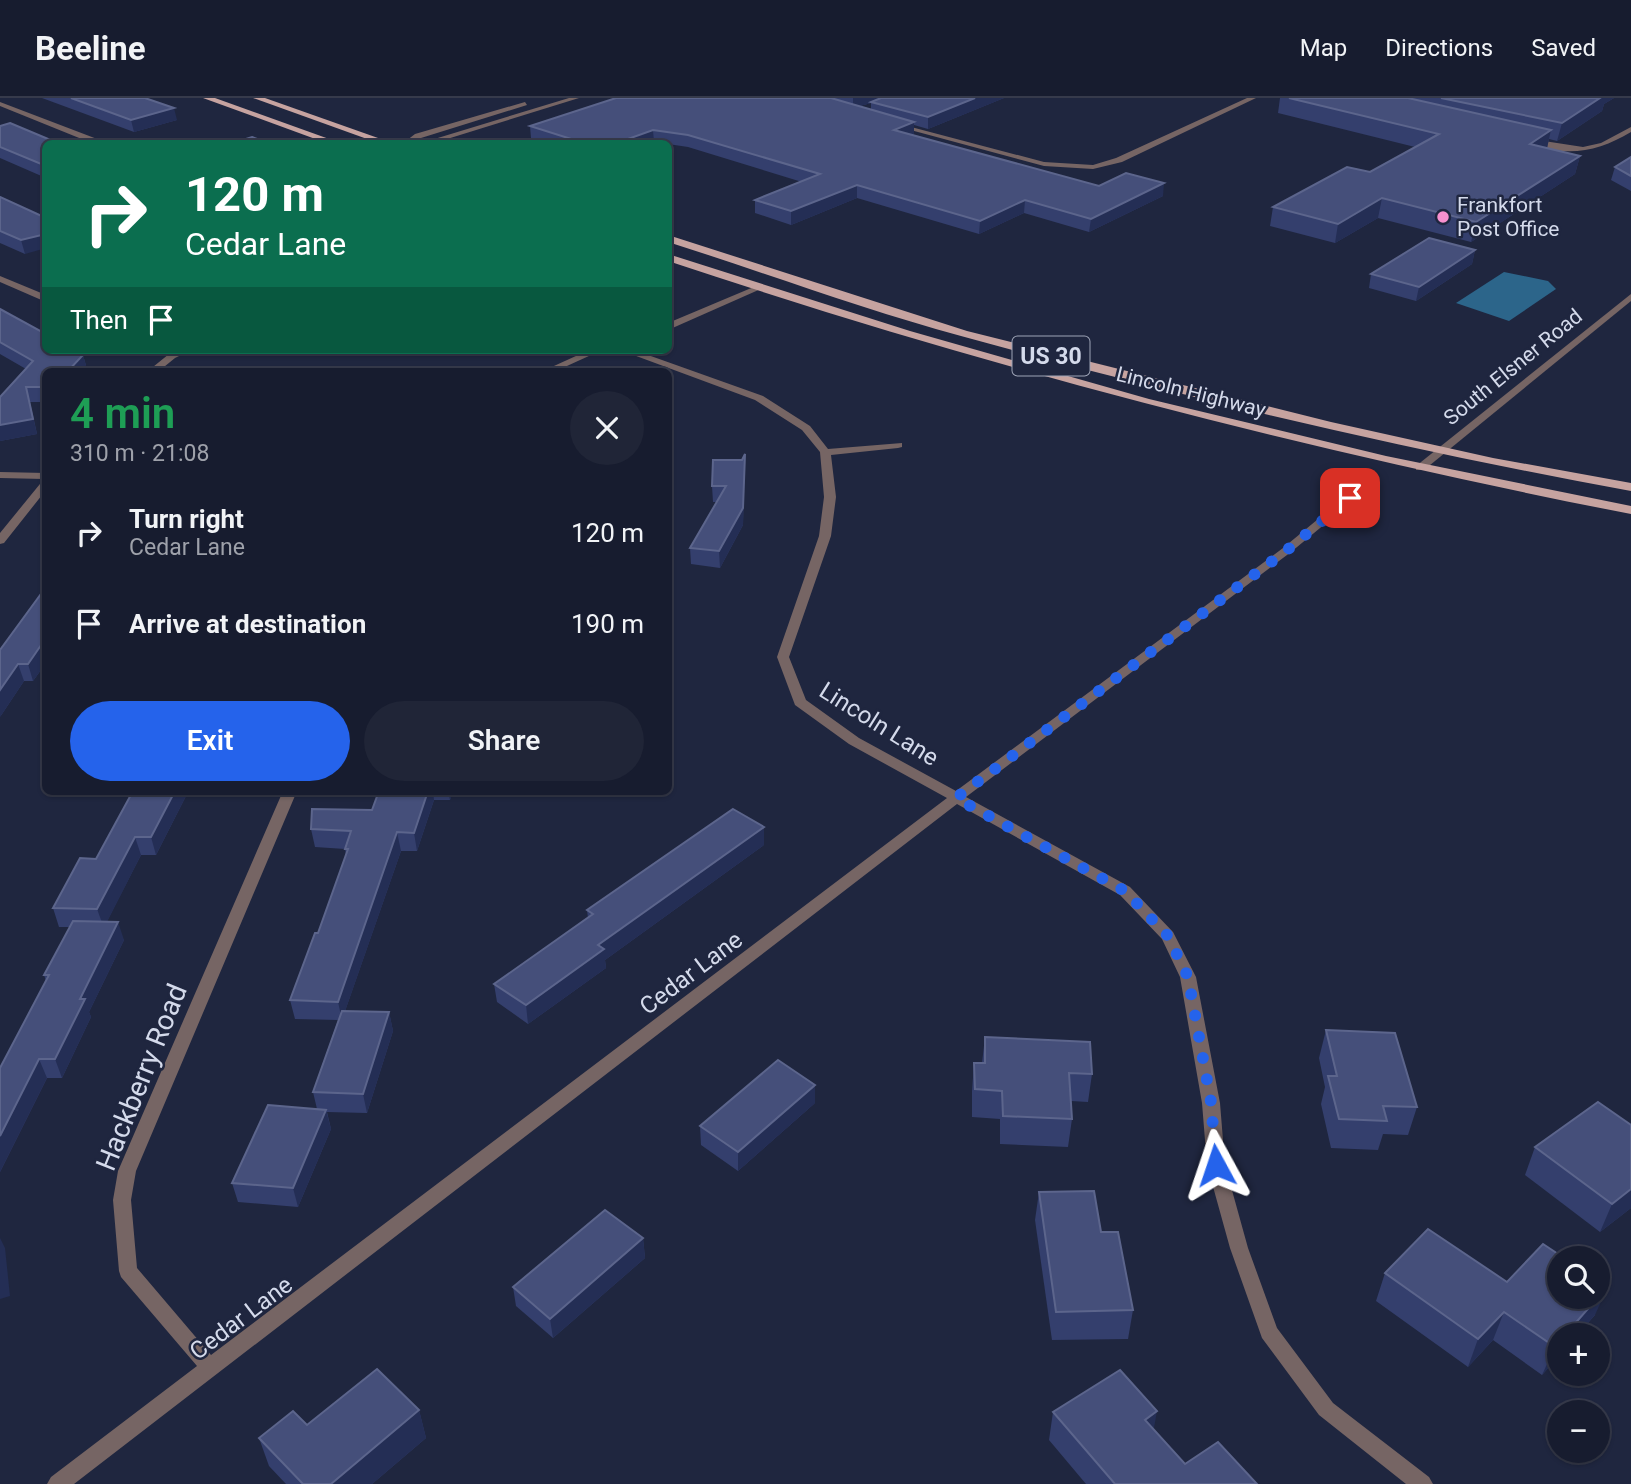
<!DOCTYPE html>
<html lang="en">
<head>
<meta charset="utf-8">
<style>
	:root { --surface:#171c2f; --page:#202537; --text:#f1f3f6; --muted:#9ea1aa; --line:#363a4b; --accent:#2563eb }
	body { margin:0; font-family:Roboto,sans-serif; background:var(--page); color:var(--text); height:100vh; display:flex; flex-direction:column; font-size:26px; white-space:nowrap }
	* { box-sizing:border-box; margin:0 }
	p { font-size:23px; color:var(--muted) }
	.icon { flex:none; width:38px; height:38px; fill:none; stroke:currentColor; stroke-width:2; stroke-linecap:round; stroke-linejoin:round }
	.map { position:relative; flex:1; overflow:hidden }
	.panel { position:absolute; left:42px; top:270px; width:630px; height:427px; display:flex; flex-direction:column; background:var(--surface); border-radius:10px; box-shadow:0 2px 5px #0004,0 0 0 2px var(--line) }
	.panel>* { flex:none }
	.guide { position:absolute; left:42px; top:42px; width:630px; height:214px; border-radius:10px; box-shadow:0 2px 5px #0004,0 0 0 2px var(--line); background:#0b6e4f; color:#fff; overflow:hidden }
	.tools { position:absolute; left:1547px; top:1148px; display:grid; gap:14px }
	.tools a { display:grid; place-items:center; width:63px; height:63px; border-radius:50%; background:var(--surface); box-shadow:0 2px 5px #0004,0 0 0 2px var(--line); font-size:35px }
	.pin { position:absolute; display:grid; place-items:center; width:60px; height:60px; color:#fff; margin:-30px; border-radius:14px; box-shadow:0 4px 10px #0006 }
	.me { position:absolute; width:77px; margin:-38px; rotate:355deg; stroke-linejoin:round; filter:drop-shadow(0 0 5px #0008) }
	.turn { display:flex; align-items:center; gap:24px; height:147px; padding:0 28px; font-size:32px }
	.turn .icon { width:91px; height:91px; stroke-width:2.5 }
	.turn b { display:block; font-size:49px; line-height:60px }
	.then { display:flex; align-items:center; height:66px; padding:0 28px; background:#0003; gap:14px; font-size:26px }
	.round { display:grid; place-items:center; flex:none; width:74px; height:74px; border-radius:37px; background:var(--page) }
	.head { display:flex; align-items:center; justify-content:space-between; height:119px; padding:0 28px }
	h1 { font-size:42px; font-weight:600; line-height:52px; color:#1e9e55 }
	.button { display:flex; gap:14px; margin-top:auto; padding:14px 28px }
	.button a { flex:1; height:80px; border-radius:42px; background:var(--accent); color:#fff; font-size:28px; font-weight:600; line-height:80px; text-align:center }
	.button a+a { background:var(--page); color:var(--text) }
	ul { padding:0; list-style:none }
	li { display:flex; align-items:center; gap:21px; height:91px; padding:0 28px }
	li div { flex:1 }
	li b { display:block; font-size:26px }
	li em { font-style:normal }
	header { display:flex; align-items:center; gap:42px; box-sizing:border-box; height:98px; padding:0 35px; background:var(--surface); border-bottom:2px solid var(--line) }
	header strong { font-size:33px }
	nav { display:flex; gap:38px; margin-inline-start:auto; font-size:24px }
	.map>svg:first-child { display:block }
	.water { fill:#2c658a }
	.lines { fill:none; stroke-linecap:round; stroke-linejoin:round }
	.street { fill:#766564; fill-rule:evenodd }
	.primary { fill:#c6a3a0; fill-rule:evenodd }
	.wall { fill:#343f6d; fill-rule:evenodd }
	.shaded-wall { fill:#242e55 }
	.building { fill:#454f7a; stroke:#5c658c; stroke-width:2 }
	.route { stroke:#2563eb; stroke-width:12; stroke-dasharray:0 21.6 }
	.poi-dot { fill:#f790cf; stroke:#1f263f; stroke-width:2.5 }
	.labels { text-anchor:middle; stroke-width:5; stroke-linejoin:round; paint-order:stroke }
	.far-poi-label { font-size:21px; fill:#d4daeb; stroke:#1f263f; text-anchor:start }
	.far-street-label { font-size:21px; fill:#d4daeb; stroke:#1f263f }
	.shield { fill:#1f263f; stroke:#9ea4b7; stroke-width:2 }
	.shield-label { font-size:23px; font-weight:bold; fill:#d4daeb }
	.street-label { font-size:24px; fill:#d4daeb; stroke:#1f263f }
	.near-street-label { font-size:28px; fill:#d4daeb; stroke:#1f263f }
</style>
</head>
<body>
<header>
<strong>Beeline</strong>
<nav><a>Map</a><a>Directions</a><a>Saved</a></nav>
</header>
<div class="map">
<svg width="1631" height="1386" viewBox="0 0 1631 1386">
	<rect width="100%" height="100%" fill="#1f263f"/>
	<polygon class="water" points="1504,174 1548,183 1556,191 1509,223 1456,205"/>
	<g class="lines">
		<g class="street">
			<polygon points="569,0 579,0 431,46 418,46"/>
			<polygon points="1247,0 1256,0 1122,64 1093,71 1044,68 892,27 896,25 1044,64 1093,67 1116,60"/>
			<polygon points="0,4 105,44 105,46 94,46 0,8"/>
			<polygon points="525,4 527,7 421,40 411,46 402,46 415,36"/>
			<path d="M1631,29v5c-33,20 -68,27 -104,9l4,-2 52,8 18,-4z"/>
			<polygon points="0,178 46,197 46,204 0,184"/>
			<polygon points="756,188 763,190 668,232 668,225"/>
			<polygon points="1631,196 1631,203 1424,372 1416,372 1416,368"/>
			<polygon points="178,252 191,252 175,260 159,273 148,273 169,256"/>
			<polygon points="589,252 602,252 556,273 543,273"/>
			<polygon points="620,252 634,252 763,298 810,328 828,351 902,345 902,349 898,350 831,357 836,399 831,438 789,559 806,602 859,640 956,693 1283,450 1346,398 1354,398 1354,402 1291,454 966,699 1130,789 1173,834 1196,879 1220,1005 1225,1067 1248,1150 1277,1230 1333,1305 1429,1379 1433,1386 1406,1386 1319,1317 1262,1240 1230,1150 1207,1067 1202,1005 1180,879 1162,841 1120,797 957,706 74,1386 47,1386 51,1379 197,1268 121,1179 119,1173 113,1102 118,1073 283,693 297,693 136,1073 131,1102 137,1170 211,1257 947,700 849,646 795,607 777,559 819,438 824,399 820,354 802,332 755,302"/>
			<polygon points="0,374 46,375 46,392 4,445 0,446 0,435 44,381 0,380"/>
		</g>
		<g class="primary">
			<polygon points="203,0 215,0 343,46 329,46"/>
			<polygon points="253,0 265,0 395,46 381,46"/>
			<path d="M668,137l299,96 364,91 162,36 138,25v8c-225,-41 -449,-94 -670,-155 -99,-27 -195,-63 -293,-94z"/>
			<path d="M668,156l242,77 239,68 237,57 245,50v8c-329,-64 -645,-147 -963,-253z"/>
		</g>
	</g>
	<g class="wall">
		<polygon points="42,0 145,0 177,22 134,34"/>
		<path d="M616,0h388l-76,31 -14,-4v9l-2,1 187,51 64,10 -74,36 -65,-19 -45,21 -122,-36 -66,27 -36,-12v-13l47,-18 -114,-35 -20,-3 -14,-2 -4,2h-101l-18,-6 -1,-12zM871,5v6l-11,-3z"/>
		<polygon points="1280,0 1614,0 1604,6 1602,13 1557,43 1549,41 1547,50 1580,58 1575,76 1471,144 1378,120 1335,145 1270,128 1273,109 1370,74 1415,49 1278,15"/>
		<polygon points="0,28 46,46 46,80 0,60"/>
		<polygon points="1631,59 1631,93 1611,82 1615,69"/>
		<polygon points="0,99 46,120 25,156 0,145"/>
		<polygon points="1475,152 1472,166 1416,203 1369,190 1371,176"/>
		<polygon points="0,211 83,257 87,271 46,273 46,304 30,304 37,336 0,343 0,299 26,271 0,256"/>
		<polygon points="745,356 743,427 720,470 691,466 690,450 717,404 713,404 712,388 742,362"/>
		<polygon points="46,489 46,565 33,583 24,583 0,619"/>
		<polygon points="379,693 453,693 450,702 434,702 417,753 401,753 345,913 389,914 393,933 367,1015 327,1014 331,1031 298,1109 238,1104 232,1085 317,1011 313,994 338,922 295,921 290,902 318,835 346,757 345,751 315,749 311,731 372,712"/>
		<polygon points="186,698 156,757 141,757 107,823 124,842 89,914 91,919 62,980 47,980 0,1074 0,970 46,883 44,877 70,829 59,829 53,810 96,761"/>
		<polygon points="764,747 605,862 606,870 528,926 497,904 494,886 588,820 587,812"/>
		<polygon points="1326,932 1417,1009 1408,1037 1383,1036 1378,1052 1331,1050 1321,1006 1325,989 1319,960"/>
		<polygon points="985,939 1092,976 1088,1004 1071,1003 1072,1021 1068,1049 1000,1046 1000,1021 972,1019 972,993 974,965 982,965"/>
		<polygon points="815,1005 738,1073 701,1047 700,1028"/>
		<polygon points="1535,1049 1631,1110 1600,1134 1525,1077"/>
		<polygon points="1039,1094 1101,1134 1133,1212 1128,1241 1052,1242 1035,1122"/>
		<polygon points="643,1140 645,1160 553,1240 516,1208 513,1189"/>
		<polygon points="1385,1175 1507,1184 1595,1217 1542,1277 1493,1242 1468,1269 1376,1203"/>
		<polygon points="419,1312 426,1340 372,1386 286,1386 269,1368 259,1340 307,1327"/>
		<polygon points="1053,1314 1154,1331 1185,1366 1257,1386 1086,1386 1049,1342"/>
	</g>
	<g class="shaded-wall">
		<polygon points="853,0 892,0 871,4 871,5 853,10"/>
		<polygon points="975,0 1004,0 928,31 928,19"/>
		<polygon points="1599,0 1614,0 1604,6 1602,13 1557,43 1562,25"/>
		<polygon points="174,10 177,22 134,34 131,22"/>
		<polygon points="914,24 914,36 894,44 894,32"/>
		<polygon points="653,32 654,44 650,46 614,46"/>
		<polygon points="1551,32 1547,50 1530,46"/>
		<polygon points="1580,58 1575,76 1471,144 1476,124"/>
		<polygon points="1164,85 1163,98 1089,134 1091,121"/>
		<polygon points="857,87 857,100 791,127 791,113"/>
		<polygon points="1382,100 1378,120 1335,145 1338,126"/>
		<polygon points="1025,102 1024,115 979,136 980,123"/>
		<polygon points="46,136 46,150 25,156 21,142"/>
		<polygon points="1475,152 1472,166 1416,203 1419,189"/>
		<polygon points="83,257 87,271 85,273 68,273"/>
		<polygon points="26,289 37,336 0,343 0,327"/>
		<polygon points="745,356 743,427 720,470 719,453"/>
		<polygon points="46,540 46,565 33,583 28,566"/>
		<polygon points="18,566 24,583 0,619 0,592"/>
		<polygon points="175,693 185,693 186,698 156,757 151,739"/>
		<polygon points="428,693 433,693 434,702 417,753 414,735"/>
		<polygon points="448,693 453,693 450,702"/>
		<polygon points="764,729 764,747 605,862 606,870 528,926 526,907 598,847"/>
		<polygon points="397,734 401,753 342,922 338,904"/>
		<polygon points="135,739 141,757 104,830 97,811"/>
		<polygon points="118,824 124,842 89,914 91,919 62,980 55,961 80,901"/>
		<polygon points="389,914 393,933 367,1015 363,996"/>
		<polygon points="39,961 47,980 0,1074 0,1038"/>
		<polygon points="815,987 815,1005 738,1073 738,1054"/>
		<polygon points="326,1012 331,1031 298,1109 293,1090"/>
		<polygon points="1631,1091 1631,1110 1600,1134 1612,1106"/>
		<polygon points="0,1140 5,1150 10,1198 0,1201"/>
		<polygon points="643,1140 645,1160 553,1240 550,1221"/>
		<polygon points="1608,1188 1595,1217 1577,1237 1565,1237"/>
		<polygon points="1504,1214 1493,1242 1468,1269 1478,1241"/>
		<polygon points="1559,1244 1559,1258 1542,1277 1555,1249"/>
		<polygon points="419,1312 426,1340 372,1386 331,1386"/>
		<polygon points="1157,1313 1152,1341 1145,1322"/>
	</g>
	<g class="building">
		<polygon points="71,0 145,0 174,10 131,22"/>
		<polygon points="616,0 831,0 914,24 894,32 1099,88 1126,75 1164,85 1091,121 1025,102 980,123 857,87 791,113 755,102 820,76 688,37 653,32 614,46 587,46 530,28"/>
		<polygon points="881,0 975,0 928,19 871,4"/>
		<polygon points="1289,0 1408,0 1551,32 1530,46 1580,58 1476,124 1382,100 1338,126 1273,109 1347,69 1370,74 1439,36"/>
		<polygon points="1441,0 1600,0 1562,25"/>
		<polygon points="10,25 60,46 46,46 46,68 0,49 0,28"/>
		<polygon points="252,39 271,46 230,46"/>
		<polygon points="1631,59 1631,78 1615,69"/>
		<polygon points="0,99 46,120 46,136 21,142 0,133"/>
		<polygon points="1429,140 1475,152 1419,189 1371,176"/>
		<polygon points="0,211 46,236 46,252 75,252 83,257 68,273 46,273 46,289 26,289 33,321 0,327 0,299 33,263 0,244"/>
		<polygon points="745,356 743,410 719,453 690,450 726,388 712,388 713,362 742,362"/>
		<polygon points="46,489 46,540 28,566 18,566 0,592 0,552"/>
		<polygon points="133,693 175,693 151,739 135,739 97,811 53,810 80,760 96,761"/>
		<polygon points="379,693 428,693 414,735 397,734 338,904 290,902 315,835 318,835 348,751 345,751 351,733 311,731 312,711 372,712"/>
		<polygon points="733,711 764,729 598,847 604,851 526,907 494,886 593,816 587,812"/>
		<polygon points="73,823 118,824 80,901 85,901 55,961 39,961 0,1038 0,970 49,877 44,877"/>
		<polygon points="342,913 389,914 363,996 313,994"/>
		<polygon points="1326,932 1395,935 1417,1009 1383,1008 1387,1023 1339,1021 1328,978 1337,978"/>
		<polygon points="985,939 1090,944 1092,976 1069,975 1072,1021 1003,1018 1002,993 975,991 974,965 985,965"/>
		<polygon points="778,962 815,987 738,1054 700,1028"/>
		<polygon points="1598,1004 1631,1027 1631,1091 1612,1106 1535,1049"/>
		<polygon points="268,1007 326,1012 293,1090 232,1085"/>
		<polygon points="1094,1093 1101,1134 1118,1134 1133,1212 1056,1214 1039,1094"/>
		<polygon points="605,1112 643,1140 550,1221 513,1189"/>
		<polygon points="1428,1131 1507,1184 1543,1146 1564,1160 1559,1160 1559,1199 1598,1199 1598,1182 1608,1188 1565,1237 1559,1237 1559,1244 1555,1249 1504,1214 1478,1241 1385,1175"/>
		<polygon points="377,1271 419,1312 331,1386 303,1386 259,1340 293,1313 307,1327"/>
		<polygon points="1120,1272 1157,1313 1145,1322 1185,1366 1218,1344 1257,1386 1115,1386 1053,1314"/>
	</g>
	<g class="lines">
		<polyline class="route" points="1216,1067 1211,1004 1188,879 1168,838 1125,793 956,700 1287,452 1350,400"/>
	</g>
	<circle class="poi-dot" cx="1443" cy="119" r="7"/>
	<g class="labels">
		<g class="far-poi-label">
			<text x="1457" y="114">Frankfort<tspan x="1457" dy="24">Post Office</tspan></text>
		</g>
		<g class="far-street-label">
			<text transform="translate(1513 269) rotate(-39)" y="7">South Elsner Road</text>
			<text transform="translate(1191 294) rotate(14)" y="7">Lincoln Highway</text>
		</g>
		<rect class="shield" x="1012.5" y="238.5" width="77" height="39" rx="5"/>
		<g class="shield-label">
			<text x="1051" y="266">US 30</text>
		</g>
		<g class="street-label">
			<text transform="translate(879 626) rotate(32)" y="8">Lincoln Lane</text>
			<text transform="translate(691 875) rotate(-37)" y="8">Cedar Lane</text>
			<text transform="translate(241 1220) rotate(-37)" y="8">Cedar Lane</text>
		</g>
		<g class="near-street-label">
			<text transform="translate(141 979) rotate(-68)" y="10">Hackberry Road</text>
		</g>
	</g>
</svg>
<div class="tools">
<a><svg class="icon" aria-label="search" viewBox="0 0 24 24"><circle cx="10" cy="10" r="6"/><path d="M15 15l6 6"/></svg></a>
<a>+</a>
<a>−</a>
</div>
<div class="pin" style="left:1350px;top:400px;background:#d93025"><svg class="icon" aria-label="arrive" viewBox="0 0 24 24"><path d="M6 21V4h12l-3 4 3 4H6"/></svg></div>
<svg class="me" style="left:1216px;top:1067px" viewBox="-20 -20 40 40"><path d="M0-17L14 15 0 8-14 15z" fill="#2563eb" stroke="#fff" stroke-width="4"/></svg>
<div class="guide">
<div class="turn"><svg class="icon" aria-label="right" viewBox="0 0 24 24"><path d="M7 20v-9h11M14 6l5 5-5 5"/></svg><div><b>120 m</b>Cedar Lane</div></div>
<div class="then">Then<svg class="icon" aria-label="arrive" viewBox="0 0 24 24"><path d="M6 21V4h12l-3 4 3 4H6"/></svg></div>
</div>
<section class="panel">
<div class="head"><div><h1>4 min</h1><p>310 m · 21:08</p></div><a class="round"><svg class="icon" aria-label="close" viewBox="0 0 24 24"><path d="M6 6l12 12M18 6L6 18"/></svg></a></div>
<ul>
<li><svg class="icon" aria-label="right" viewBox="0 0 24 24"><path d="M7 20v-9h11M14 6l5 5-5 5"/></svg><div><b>Turn right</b><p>Cedar Lane</p></div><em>120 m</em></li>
<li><svg class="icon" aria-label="arrive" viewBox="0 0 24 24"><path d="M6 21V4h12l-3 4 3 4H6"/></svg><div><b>Arrive at destination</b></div><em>190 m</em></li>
</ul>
<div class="button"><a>Exit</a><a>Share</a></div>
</section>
</div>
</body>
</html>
